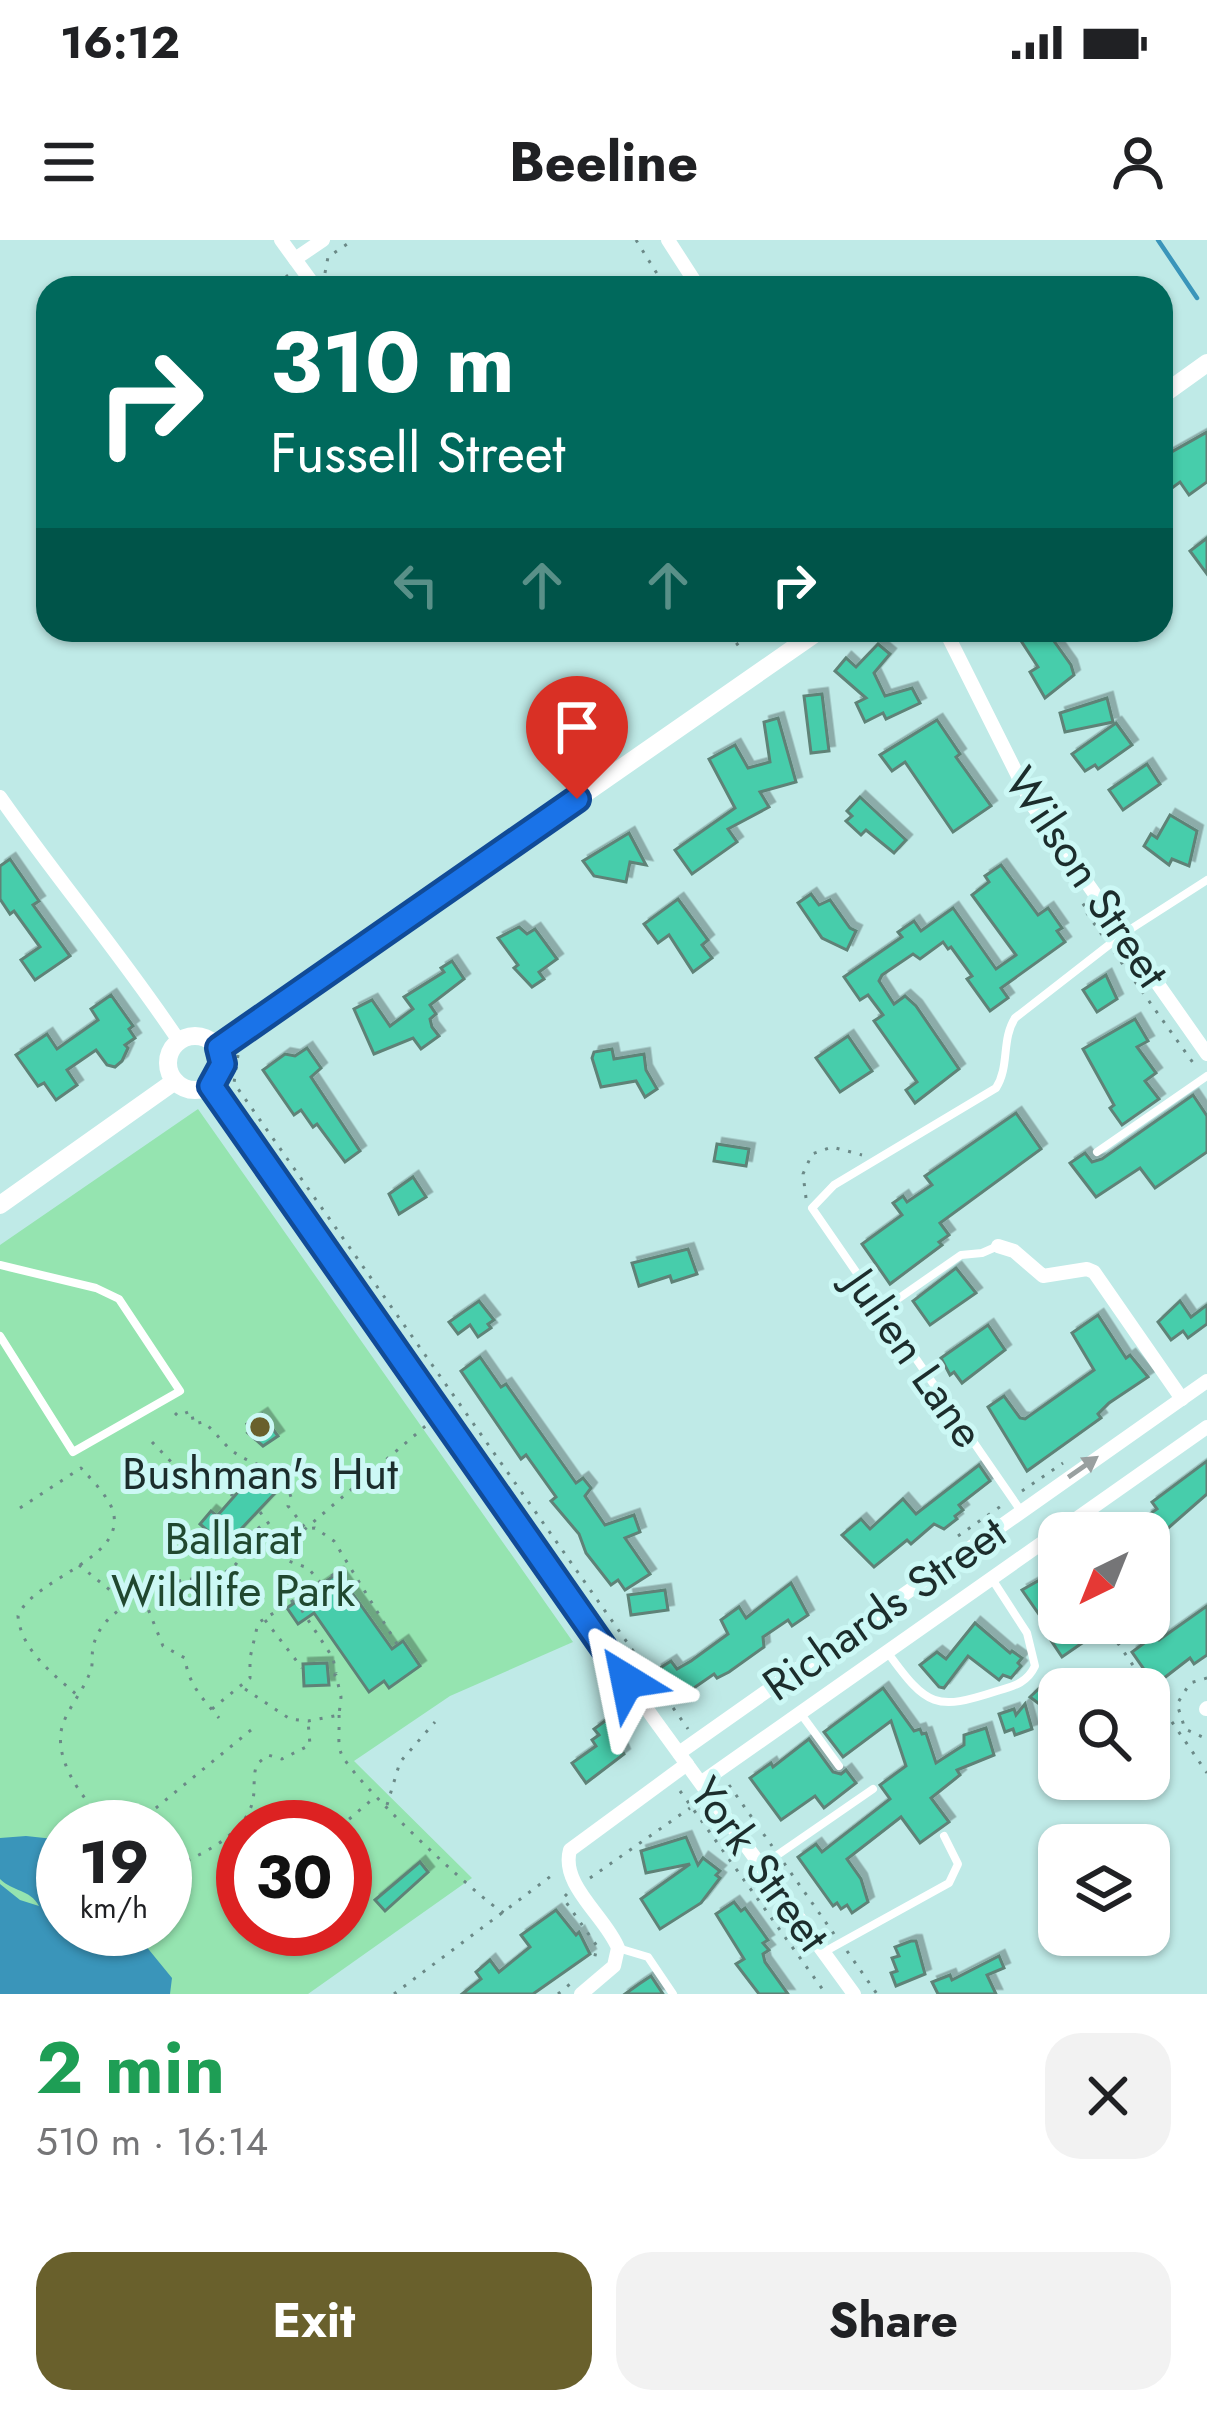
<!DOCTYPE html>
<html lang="en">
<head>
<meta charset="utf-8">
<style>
	:root { --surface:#fff; --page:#f2f2f2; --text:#202124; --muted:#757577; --accent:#69602c }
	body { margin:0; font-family:Jost,sans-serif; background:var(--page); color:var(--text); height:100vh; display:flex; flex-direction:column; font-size:45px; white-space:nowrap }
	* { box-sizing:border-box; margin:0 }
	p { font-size:39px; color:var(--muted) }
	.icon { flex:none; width:66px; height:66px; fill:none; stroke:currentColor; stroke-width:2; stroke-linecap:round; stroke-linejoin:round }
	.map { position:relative; height:1754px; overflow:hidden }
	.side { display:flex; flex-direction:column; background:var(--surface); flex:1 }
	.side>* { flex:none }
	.banner { position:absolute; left:36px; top:36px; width:1137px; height:366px; border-radius:36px; box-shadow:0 3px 9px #0004; background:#00695c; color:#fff; overflow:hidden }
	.needle { width:78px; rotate:223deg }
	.controls { position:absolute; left:1038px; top:1272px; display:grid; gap:24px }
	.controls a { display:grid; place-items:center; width:132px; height:132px; border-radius:24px; background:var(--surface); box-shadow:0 3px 9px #0004; font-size:60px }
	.speed { position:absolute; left:36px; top:1560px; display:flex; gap:24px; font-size:60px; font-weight:700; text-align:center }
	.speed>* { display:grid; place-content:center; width:156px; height:156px; border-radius:50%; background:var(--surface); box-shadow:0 3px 9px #0004; line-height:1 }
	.speed small { font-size:30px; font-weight:400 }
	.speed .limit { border:18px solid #d22; background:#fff; color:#111 }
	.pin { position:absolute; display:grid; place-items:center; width:102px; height:102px; color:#fff; margin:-123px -51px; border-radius:50% 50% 50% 0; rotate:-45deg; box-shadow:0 0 12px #0007 }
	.pin .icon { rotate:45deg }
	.me { position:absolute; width:132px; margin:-66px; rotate:325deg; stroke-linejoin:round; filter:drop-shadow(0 0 9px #0008) }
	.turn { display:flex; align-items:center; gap:42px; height:252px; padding:0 36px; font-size:54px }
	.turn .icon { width:156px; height:156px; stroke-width:2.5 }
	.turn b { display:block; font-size:84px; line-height:102px }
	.lanes { display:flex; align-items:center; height:114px; padding:0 36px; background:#0003; justify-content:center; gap:60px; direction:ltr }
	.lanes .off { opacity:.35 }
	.round { display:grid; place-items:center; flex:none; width:126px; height:126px; border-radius:36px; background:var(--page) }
	.overview { display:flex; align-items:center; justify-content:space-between; height:204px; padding:0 36px }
	h1 { font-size:72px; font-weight:700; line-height:90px; color:#1e9e55 }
	.cta { display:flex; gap:24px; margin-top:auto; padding:24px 36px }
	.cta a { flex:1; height:138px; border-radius:36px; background:var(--accent); color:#fff; font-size:48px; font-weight:700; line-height:138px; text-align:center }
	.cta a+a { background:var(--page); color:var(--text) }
	.status { display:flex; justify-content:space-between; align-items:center; height:84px; padding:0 60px; background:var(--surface); direction:ltr }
	.status svg { height:33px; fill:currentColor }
	header { display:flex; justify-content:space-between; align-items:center; height:156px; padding:0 36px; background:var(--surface); font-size:54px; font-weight:700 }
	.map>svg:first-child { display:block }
	.green { fill:#95e4b0; fill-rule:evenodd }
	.water { fill:#3a95ba }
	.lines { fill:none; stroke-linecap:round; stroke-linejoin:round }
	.stream { stroke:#3a95ba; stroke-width:4.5 }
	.building { fill:#47cdab; stroke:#5e8277; stroke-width:3; filter:url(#shadow) }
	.path { stroke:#6b8987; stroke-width:3; stroke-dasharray:3 9; stroke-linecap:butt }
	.service { stroke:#fff; stroke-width:8 }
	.minor { stroke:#fff; stroke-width:14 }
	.tertiary { stroke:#fff; stroke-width:18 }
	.oneway { fill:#99a0a0 }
	.route-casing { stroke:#114b97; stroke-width:30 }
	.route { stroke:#1a73e8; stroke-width:21 }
	.poi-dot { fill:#69602c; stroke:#ccf8f5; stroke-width:4.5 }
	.labels { text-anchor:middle; stroke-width:10; stroke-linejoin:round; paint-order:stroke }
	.street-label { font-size:45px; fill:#1c2d2c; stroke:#ccf8f5 }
	.poi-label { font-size:45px; fill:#1c2d2c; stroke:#ccf8f5 }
	.park-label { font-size:45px; fill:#20482f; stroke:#ccf8f5 }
</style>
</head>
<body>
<div class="status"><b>16:12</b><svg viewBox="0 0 49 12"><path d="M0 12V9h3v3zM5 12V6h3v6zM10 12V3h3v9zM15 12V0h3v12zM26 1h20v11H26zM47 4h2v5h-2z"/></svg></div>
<header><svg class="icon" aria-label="menu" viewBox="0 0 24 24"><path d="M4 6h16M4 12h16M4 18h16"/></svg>Beeline<svg class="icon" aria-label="person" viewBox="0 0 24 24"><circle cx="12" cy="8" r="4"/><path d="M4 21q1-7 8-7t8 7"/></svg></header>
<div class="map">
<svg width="1207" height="1754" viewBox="0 0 1207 1754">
	<defs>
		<filter id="shadow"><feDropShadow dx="5.5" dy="-5.5" stdDeviation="0" flood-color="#0004"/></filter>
	</defs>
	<rect width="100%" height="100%" fill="#bfeae7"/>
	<path class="green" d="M198,869l375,533 -123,54 -96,65 118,117 -164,116h-308v-749zM63,1587h102v102h-102zM243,1587h102v102h-102z"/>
	<path class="water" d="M26,1596l37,4v89h69l40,49 -2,16h-170v-110l20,16 19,6c-9,-17 -26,-14 -39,-27v-41z"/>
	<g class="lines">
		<polyline class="stream" points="1158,0 1197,58"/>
	</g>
	<g class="building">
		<polygon points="1207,192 1207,242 1189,255 1180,242 1161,256 1161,218"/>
		<polygon points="1207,298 1207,334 1190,311"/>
		<polygon points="1014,390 1046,390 1071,425 1074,435 1045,458 1030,432 1038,427"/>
		<polygon points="878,404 890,414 874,433 885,456 912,448 920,463 886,479 883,473 865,482 856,463 866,458 835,431 846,418 856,427"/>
		<polygon points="822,454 829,511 811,513 804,456"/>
		<polygon points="1107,458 1113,482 1065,492 1060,473"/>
		<polygon points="778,478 796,542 760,552 769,567 728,589 737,602 692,634 675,610 735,568 709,519 735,505 748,528 770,522 764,482"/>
		<polygon points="937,480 960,514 956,517 991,566 953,592 905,522 892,531 880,515"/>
		<polygon points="1116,483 1132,505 1098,529 1095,525 1085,531 1072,514"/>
		<polygon points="1147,524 1160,544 1123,570 1109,550"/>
		<polygon points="860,557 906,600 894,613 866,590 861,595 846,581 852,576 847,571"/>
		<polygon points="1170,575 1197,591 1189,626 1172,619 1169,625 1144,606 1151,594 1157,598"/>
		<polygon points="629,593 646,625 630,622 626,642 594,636 583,621"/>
		<polygon points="10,619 39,661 33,665 70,716 35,740 21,720 40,707 14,671 10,674 0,659 0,626"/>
		<polygon points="1001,625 1038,675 1048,668 1062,688 1057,691 1065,702 1001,748 1008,758 990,771 967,739 972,736 951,707 948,709 943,702 920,719 913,714 882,735 879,741 894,764 905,756 916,766 959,829 915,863 906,850 917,842 874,781 883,775 868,755 860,760 844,737 902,697 898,692 914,681 921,691 953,668 996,729 1016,715 972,655 989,642 985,636"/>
		<polygon points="811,654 819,665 830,660 850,688 856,691 847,710 822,698 798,663"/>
		<polygon points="678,659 708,700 702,705 712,718 693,732 669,695 658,703 644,684"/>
		<polygon points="519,687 527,694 535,689 557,719 539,732 544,739 532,747 514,728 518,725 498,698"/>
		<polygon points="452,721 464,739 430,765 436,774 430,779 432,787 439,796 421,809 413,798 374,814 354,769 372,760 390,786 413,769 404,757 444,732 441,728"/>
		<polygon points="1106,735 1117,759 1097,772 1083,750"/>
		<polygon points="111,755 133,786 129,789 135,798 125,805 128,808 122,821 115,827 107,825 96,810 67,830 77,845 56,860 44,843 38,846 16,815 47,794 57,809 98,780 91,769"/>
		<polygon points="1135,779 1148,801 1137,807 1156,833 1145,841 1159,859 1122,885 1110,868 1114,865 1083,809"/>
		<polygon points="848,796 872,831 840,852 816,818"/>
		<polygon points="307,808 321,828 311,837 360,911 345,922 317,884 313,887 301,870 294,875 263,830 285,814 295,816"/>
		<polygon points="612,809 614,819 644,814 646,830 657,849 645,857 636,841 601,847 592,818 594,812"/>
		<polygon points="1193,855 1207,876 1207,912 1155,948 1140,928 1096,957 1070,923 1085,913 1092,922 1102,919"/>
		<polygon points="1016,873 1041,909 940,983 949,995 939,1002 942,1005 890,1044 862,1004 902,975 893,963 903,956 907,962 932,945 925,936"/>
		<polygon points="717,904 749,909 746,926 714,921"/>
		<polygon points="413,937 426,957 399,974 389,954"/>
		<polygon points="688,1009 697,1034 672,1042 670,1036 639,1046 632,1023"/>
		<polygon points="956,1028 976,1053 930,1085 913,1061"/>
		<polygon points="479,1061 494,1080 488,1084 491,1088 478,1097 470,1085 458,1094 449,1082"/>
		<polygon points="1180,1061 1191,1077 1207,1065 1207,1084 1188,1098 1183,1091 1171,1100 1158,1082"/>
		<polygon points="1098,1075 1126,1118 1130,1115 1148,1137 1109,1163 1098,1174 1101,1178 1027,1231 988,1167 1004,1156 1020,1178 1025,1179 1094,1130 1072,1093"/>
		<polygon points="988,1085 1005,1110 962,1143 954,1132 950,1135 941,1118"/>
		<polygon points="480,1117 501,1147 506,1144 576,1243 583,1238 591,1248 585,1256 605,1285 634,1275 640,1292 625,1298 650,1334 625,1350 618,1340 611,1345 586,1313 579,1294 551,1261 556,1257 526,1215 521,1219 461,1131"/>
		<polygon points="262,1174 278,1196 263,1206 248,1193 252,1191 247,1184"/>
		<polygon points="1207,1221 1207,1254 1166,1290 1162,1286 1157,1290 1147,1276 1157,1269 1152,1262"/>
		<polygon points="979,1225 990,1241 959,1265 963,1270 955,1276 957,1279 944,1289 934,1284 911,1304 907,1300 874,1327 842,1295 861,1279 870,1289 903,1259 916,1274"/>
		<polygon points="254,1234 276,1252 225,1306 200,1284 211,1271 217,1276"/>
		<polygon points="338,1333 392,1409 403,1401 420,1426 389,1448 384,1441 369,1452 314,1373 298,1384 287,1368"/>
		<polygon points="1043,1338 1059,1363 1053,1367 1059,1383 1065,1383 1070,1390 1076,1387 1085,1401 1062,1417 1050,1399 1052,1393 1022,1350"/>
		<polygon points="791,1343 808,1375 792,1386 788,1380 763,1397 764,1407 729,1432 717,1438 714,1434 678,1459 657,1430 671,1421 677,1429 691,1421 728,1394 721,1380 739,1367 746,1378"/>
		<polygon points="665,1350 668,1370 631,1375 628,1355"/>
		<polygon points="1207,1366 1207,1415 1194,1424 1190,1418 1155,1445 1132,1412 1155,1395 1159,1400"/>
		<polygon points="975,1383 1010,1413 1012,1411 1022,1418 1018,1423 1021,1426 1011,1438 1003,1435 999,1440 968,1416 944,1448 939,1447 920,1425 937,1412 946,1419"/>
		<polygon points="327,1423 329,1445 304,1446 303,1424"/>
		<polygon points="1049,1439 1059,1447 1059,1460 1050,1472 1030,1457"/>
		<polygon points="883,1448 914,1491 920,1489 922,1494 926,1493 936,1523 964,1505 964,1495 986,1488 994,1515 957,1530 960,1535 931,1558 949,1582 920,1603 901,1577 847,1619 861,1639 868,1662 852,1673 847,1665 841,1669 837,1663 833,1666 798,1617 816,1604 822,1612 890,1559 880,1545 906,1526 891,1481 843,1517 824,1492"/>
		<polygon points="1025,1464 1032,1489 1015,1495 1013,1489 1005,1492 999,1474 1014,1469 1016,1475"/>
		<polygon points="609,1478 618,1489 614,1492 624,1514 586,1543 572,1523 596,1506 592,1500 599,1495 594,1489"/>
		<polygon points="809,1499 833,1532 841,1534 846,1530 856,1543 824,1568 815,1556 781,1580 750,1538 771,1523 773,1527"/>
		<polygon points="686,1597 698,1625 703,1618 720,1631 716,1635 720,1638 701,1663 660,1689 641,1659 690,1624 646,1633 641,1611"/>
		<polygon points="420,1622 428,1632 385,1671 375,1660"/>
		<polygon points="734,1662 741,1671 745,1668 768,1700 763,1703 769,1710 763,1714 765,1722 788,1754 759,1754 736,1724 744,1719 716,1674"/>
		<polygon points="556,1670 576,1695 579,1692 590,1714 533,1754 462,1754 481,1739 476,1732 490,1720 499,1732 530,1707 521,1695"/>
		<polygon points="911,1701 916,1701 925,1734 896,1746 891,1733 897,1731 892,1718 899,1716 895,1707"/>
		<polygon points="999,1716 1004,1728 987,1735 996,1754 938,1754 932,1742 950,1735 952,1740"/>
		<polygon points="651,1736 663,1754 625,1754 639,1744"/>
	</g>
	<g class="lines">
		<g class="path">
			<polyline points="636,0 666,48"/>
			<polyline points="325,33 328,17 353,0"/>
			<polyline points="286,35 296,48"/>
			<polyline points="736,405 757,390"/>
			<polyline points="1085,664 1082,666 1102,695"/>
			<polyline points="1114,712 1196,827"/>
			<polyline points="238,815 234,843 688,1489"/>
			<polyline points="806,958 803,934 812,914 832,907 862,915"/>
			<path d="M175,1173l3,3 13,-5 3,13 9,-2c11,8 18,19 28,28 23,18 50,15 60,47l-3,9 18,23 9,-1 19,13 63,103"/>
			<polyline points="152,1202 179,1230 234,1256"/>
			<polyline points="1022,1251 1063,1223"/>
			<path d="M20,1268l61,-40c10,11 23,24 30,38 23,52 -78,71 -93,110 3,34 35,58 59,79"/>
			<polyline points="260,1272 284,1304"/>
			<polyline points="958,1296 1004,1264"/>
			<polyline points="277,1313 429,1183"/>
			<polyline points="79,1325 126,1363"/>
			<path d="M144,1359l19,47 22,12c3,26 18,41 34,60"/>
			<polyline points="295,1360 333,1418 336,1433"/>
			<polyline points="265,1380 302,1428"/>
			<polyline points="1104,1383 1207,1533"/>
			<polyline points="1207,1438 1190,1443 1177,1464 1185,1489 1207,1499"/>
			<polyline points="245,1449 290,1479 308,1481 339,1475 341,1457 336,1435 328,1434"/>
			<polyline points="212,1469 250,1438 250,1418 258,1383 347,1326"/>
			<path d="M339,1475c1,12 -2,28 2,38 9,25 138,146 163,160"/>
			<path d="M251,1490l-100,82 -51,3c-21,-20 -48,-60 -37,-91 6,-17 19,-32 26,-49 5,-9 2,-17 4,-27 5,-29 33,-43 56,-57 24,-15 63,-10 80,-21 18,-12 13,-29 28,-45l26,34 25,9 12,14"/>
			<polyline points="729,1545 772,1606"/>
			<polyline points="680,1551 826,1754"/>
			<polyline points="387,1565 400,1522 435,1482"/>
			<polyline points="100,1577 101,1587"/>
			<polyline points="340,1587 375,1557"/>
			<polyline points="784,1623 834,1694"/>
			<path d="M165,1629c30,-10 77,-32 87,-65 4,-14 0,-27 5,-40l11,-9 14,4 28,-14 -2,-24"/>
			<polyline points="590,1638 690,1568"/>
			<polyline points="567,1654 563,1658 597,1706 594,1721"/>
			<polyline points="847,1711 877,1754"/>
			<polyline points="394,1754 555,1633"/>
			<polyline points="558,1754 570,1744"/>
		</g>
		<g class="service">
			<polyline points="1097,912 1207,836"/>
			<polyline points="0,1025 96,1048 119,1059 180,1151 73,1212 0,1096"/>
			<polyline points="882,1070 961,1015 982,1013 998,1006"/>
			<path d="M1021,1271l-209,-303 22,-23 162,-97c14,-22 5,-48 19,-70l108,-84 84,-54"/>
			<path d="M888,1413c39,54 48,58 109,38 17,-5 30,-8 38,-25l-8,-33 -35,-54"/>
			<polyline points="801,1474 839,1526"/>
			<polyline points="763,1625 873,1549"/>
			<polyline points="618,1708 648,1717 673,1754"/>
			<polyline points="824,1712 949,1643 958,1624 944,1596"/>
		</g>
		<g class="minor">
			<polyline points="281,0 316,48"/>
			<polyline points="668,0 699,48"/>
			<polyline points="295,19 323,0"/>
			<polyline points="945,390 1033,566 1207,814"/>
			<path d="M0,557c58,83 123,160 179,244"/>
			<polyline points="211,846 654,1479 854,1754"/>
			<polyline points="998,1006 1014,1011 1043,1036 1087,1029 1094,1032 1182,1159"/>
			<polyline points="1206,1469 1207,1468"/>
			<polyline points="679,1513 1207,1141"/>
			<polyline points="702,1542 1207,1187"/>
			<path d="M581,1754l33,-28 4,-18c-12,-31 -58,-63 -48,-98l117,-86"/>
		</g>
		<g class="tertiary">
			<polyline points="1161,156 1207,123"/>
			<circle cx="195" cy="823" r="27"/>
			<polyline points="219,808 820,390"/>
			<polyline points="0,965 175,841"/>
		</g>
	</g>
	<defs><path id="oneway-solid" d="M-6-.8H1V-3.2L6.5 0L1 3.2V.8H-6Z" transform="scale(3)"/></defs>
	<use class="oneway" href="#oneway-solid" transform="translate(1083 1227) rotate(-35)"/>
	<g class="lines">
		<defs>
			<polyline id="route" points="577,559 219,808 223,824 211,846 627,1441"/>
		</defs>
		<use href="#route" class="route-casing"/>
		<use href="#route" class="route"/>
	</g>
	<circle class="poi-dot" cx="260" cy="1187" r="12"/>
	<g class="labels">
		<g class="street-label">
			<text transform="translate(1087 637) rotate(56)" y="16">Wilson Street</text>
			<text transform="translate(915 1118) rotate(55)" y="16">Julien Lane</text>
			<text transform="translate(884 1368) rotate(-35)" y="16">Richards Street</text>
			<text transform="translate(760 1624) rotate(54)" y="16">York Street</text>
		</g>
		<g class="poi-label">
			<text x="260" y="1249">Bushman's Hut</text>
		</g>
		<g class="park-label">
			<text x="233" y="1314">Ballarat<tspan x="233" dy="52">Wildlife Park</tspan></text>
		</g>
	</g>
</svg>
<div class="controls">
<a><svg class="needle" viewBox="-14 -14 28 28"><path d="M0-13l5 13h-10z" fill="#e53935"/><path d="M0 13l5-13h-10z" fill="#757577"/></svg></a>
<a><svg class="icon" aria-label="search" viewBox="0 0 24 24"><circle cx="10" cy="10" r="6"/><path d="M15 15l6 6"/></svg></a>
<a><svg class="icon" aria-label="layers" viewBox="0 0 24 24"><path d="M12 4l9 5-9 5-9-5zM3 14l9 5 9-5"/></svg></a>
</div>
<div class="speed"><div>19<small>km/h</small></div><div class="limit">30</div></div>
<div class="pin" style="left:577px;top:559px;background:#d93025"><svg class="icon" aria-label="arrive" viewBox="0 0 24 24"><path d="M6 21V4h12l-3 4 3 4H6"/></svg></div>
<svg class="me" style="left:627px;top:1441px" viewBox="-20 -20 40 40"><path d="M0-17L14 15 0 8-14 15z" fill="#1a73e8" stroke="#fff" stroke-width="4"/></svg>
<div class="banner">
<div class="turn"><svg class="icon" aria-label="right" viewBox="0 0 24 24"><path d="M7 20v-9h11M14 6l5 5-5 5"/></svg><div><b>310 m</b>Fussell Street</div></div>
<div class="lanes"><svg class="icon off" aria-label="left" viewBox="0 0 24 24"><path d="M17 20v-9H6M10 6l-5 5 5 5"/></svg><svg class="icon off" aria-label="ahead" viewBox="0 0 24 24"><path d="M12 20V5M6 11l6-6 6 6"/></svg><svg class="icon off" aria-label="ahead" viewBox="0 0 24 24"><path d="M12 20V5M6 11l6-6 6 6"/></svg><svg class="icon" aria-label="right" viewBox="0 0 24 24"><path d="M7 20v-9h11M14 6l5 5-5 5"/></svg></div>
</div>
</div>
<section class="side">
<div class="overview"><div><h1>2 min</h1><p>510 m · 16:14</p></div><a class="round"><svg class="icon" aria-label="close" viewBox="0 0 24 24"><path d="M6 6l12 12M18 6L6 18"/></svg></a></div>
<div class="cta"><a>Exit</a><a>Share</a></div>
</section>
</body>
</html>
